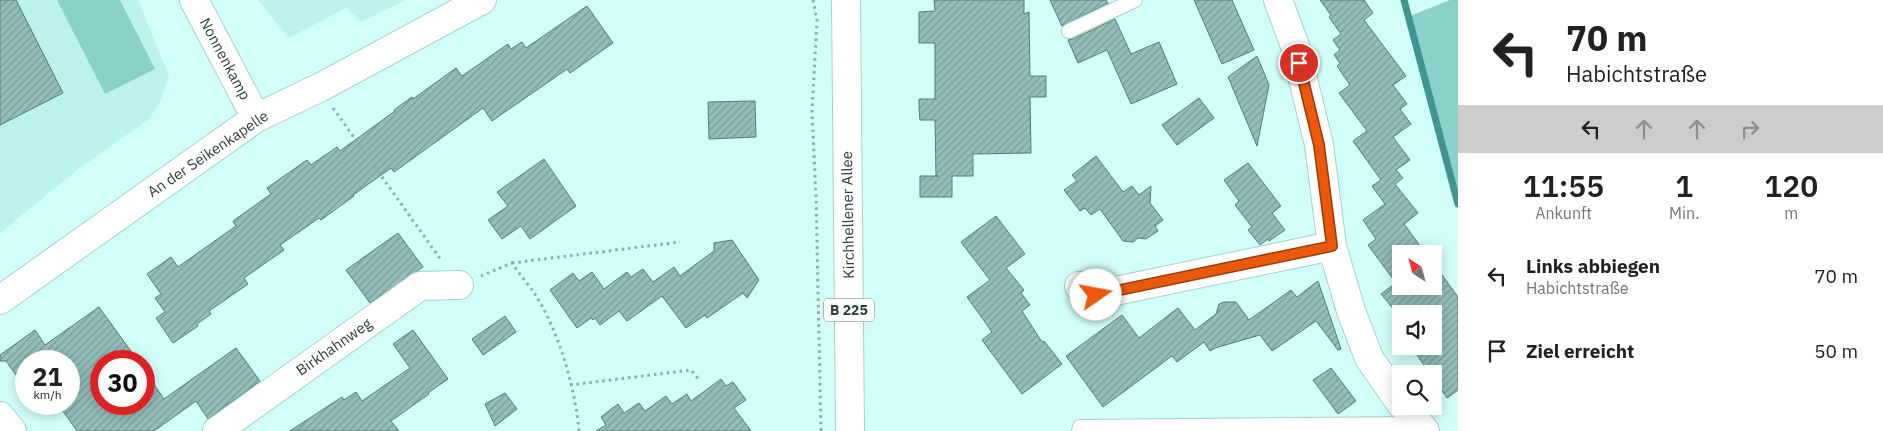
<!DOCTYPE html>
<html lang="de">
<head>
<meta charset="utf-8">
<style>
	:root { --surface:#fff; --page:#f6f6f6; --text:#202124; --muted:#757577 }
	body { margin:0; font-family:"IBM Plex Sans",sans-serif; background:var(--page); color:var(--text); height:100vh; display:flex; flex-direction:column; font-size:19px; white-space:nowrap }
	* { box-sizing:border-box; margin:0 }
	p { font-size:16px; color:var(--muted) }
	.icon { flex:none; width:28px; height:28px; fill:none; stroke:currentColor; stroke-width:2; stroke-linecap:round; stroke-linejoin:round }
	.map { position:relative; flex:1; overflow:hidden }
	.drawer { display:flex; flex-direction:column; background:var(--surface); width:425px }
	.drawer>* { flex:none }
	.guide { background:#fff; color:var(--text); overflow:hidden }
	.needle { width:32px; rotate:324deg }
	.tools { position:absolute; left:1392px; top:245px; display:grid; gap:10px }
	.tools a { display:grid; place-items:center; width:50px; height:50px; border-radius:0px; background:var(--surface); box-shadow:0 2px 12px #0003; font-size:25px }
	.speed { position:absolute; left:15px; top:350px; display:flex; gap:10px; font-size:25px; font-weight:700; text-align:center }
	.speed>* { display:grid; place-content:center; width:65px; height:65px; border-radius:50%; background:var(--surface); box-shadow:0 2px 12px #0003; line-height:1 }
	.speed small { font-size:12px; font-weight:400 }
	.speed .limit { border:8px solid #d22; background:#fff; color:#111 }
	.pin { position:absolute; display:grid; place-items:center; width:42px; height:42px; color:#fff; margin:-21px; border:2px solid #fff; border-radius:50%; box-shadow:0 1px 5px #0007 }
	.me { position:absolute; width:55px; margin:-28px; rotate:78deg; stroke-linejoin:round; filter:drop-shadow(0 0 4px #0008) }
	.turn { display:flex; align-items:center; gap:18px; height:105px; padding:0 25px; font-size:22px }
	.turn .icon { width:65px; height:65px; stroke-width:2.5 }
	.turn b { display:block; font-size:35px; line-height:42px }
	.lanes { display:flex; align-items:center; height:48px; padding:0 25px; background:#0003; justify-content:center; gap:25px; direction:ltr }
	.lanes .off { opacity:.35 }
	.eta { display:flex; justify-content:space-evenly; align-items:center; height:85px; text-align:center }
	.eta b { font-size:30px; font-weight:600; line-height:35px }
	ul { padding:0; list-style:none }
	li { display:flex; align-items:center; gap:15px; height:75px; padding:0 25px }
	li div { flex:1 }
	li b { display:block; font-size:19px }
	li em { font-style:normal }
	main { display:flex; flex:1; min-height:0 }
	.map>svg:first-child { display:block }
	.built { fill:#bdf2ec }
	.green { fill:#8ad1ca }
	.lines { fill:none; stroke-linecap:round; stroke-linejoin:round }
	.stream { stroke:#41958e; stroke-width:7 }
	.building { fill:url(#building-hatch); stroke:#537c77 }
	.service-casing { stroke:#a4cfca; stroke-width:16 }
	.minor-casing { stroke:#a4cfca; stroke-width:30 }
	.primary-casing { stroke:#a4cfca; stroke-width:30 }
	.path { stroke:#8baca8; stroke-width:3; stroke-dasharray:2.5 4; stroke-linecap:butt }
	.service { stroke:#fff; stroke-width:14 }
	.minor { stroke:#fff; stroke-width:28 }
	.primary { stroke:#fff; stroke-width:28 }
	.route-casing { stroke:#983908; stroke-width:12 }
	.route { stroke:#ea580c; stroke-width:9 }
	.labels { text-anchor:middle; stroke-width:4; stroke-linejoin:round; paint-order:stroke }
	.shield { fill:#fff; stroke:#6b7776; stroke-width:1 }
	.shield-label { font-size:14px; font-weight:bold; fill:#2b3d3b }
	.street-label { font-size:15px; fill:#2b3d3b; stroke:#fff }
</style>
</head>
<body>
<main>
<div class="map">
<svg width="1458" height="431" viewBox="0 0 1458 431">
	<defs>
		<pattern id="building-hatch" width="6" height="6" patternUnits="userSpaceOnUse" patternTransform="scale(1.25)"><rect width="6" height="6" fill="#94beba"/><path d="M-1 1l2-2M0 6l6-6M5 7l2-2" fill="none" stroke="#799c98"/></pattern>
	</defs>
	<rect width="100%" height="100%" fill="#d2fef9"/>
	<g class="built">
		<polygon points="0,0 138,0 169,76 159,104 149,119 77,170 0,233"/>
		<polygon points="258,0 406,0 361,22 346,8 289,38"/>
	</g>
	<g class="green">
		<polygon points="57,0 120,0 155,69 105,94"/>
		<polygon points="1450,0 1458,0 1458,190 1410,16"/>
	</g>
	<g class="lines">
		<polyline class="stream" points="1404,0 1458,204"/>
	</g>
	<g class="building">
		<polygon points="0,0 16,0 63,93 0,125"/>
		<polygon points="934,0 1024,0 1024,14 1029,12 1030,76 1046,76 1046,97 1030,97 1031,153 973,154 973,176 952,176 952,197 920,197 920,176 939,176 936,176 935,120 920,120 919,110 919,99 935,99 935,43 919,43 919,12 935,11"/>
		<polygon points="1050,0 1106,0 1108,3 1062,26"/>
		<polygon points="1194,0 1232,0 1254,50 1222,64"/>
		<polygon points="1320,0 1364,0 1373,13 1364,20 1406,76 1393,85 1407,104 1400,109 1411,124 1393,137 1410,160 1396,170 1403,178 1395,184 1418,213 1404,224 1426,254 1401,254 1401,286 1434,286 1434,264 1458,297 1458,390 1447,398 1434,379 1434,374 1430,374 1417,355 1424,349 1422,346 1434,346 1434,314 1401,314 1401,318 1381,294 1396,283 1368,245 1376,239 1363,220 1385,204 1372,186 1381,180 1353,141 1367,131 1339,93 1350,85 1337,66 1340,63 1334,55 1340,50 1333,40 1341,34 1329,17 1331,15"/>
		<polygon points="587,6 613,43 570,73 567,69 492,121 483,108 394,172 391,168 353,195 354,196 321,220 319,218 280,245 284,250 244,278 248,284 209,311 211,314 197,324 198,326 173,343 156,318 165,312 155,298 161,294 147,274 171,257 178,267 236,226 233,221 271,194 267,188 307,160 311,165 337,147 340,151 395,111 394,110 412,97 413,99 456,68 462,76 508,44 511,49 522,42 526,48"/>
		<polygon points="1115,19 1131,54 1159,42 1177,84 1131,104 1107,50 1078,63 1068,40 1073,39"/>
		<polygon points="1257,56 1269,85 1257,146 1228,77"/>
		<polygon points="1199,98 1214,118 1177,145 1162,125"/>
		<polygon points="755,101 756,137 709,139 708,102"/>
		<polygon points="1096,156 1123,192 1132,186 1139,195 1151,186 1150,203 1163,220 1155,226 1158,231 1146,239 1138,238 1133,242 1123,241 1100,209 1091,215 1085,208 1080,211 1064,190 1077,181 1072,175"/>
		<polygon points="544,159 576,206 530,239 521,226 502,239 488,220 508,206 497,192"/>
		<polygon points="1248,163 1281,206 1272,213 1285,230 1269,241 1268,239 1260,245 1248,230 1252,227 1235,205 1239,201 1224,180"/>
		<polygon points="996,216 1025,254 1006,268 1024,290 1021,293 1030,305 1022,311 1042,342 1044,341 1062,364 1022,394 982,340 992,332 967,297 990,280 961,242"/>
		<polygon points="398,233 423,267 370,303 346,270"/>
		<polygon points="732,240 759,280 747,298 743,293 707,318 705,315 686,328 662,296 627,321 619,311 600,325 595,318 593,320 591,318 577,328 550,290 573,273 579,281 592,272 604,289 627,272 631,277 643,269 653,282 674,267 680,276 714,251 714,243"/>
		<polygon points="1318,281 1341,349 1338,350 1316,321 1272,351 1260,335 1215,348 1210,351 1204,342 1177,362 1172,356 1103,407 1066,356 1122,315 1139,338 1178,308 1195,330 1216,314 1219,304 1224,302 1236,302 1249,320 1291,290 1297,297"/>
		<polygon points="99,307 138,361 101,361 101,404 144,404 144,370 164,399 236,348 260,381 208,419 196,401 154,431 77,431 58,404 69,404 69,361 26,361 26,389 6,361 0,361 0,355 35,330 45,345"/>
		<polygon points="505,316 516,332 483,355 472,339"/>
		<polygon points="413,330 448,379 428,393 429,394 391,421 399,431 290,431 342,397 344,400 356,392 362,401 410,368 393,344"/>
		<polygon points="1331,368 1356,401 1338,414 1313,380"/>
		<polygon points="721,379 726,386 733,382 746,400 734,408 751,431 596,431 606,425 601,417 618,404 624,413 639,403 645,411 666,396 672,404 687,394 691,401"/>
		<polygon points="505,393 517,409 495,426 485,404"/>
	</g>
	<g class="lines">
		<defs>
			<g id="service">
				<polyline points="1069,31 1135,0"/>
				<polyline points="1079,431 1080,427 1420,424"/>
			</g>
			<g id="minor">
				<polyline points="194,0 256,118"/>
				<polyline points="1278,0 1295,46 1319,145 1332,246 1351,311 1369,358 1401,404"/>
				<polyline points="1079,286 1096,295 1332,246"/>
				<polyline points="0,300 256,118 321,87 482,0"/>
				<polyline points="1404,406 1425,431"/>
				<polyline points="0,416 12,431"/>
				<polyline points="217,431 420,286 459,285"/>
			</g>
			<polyline id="primary" points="846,0 850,431"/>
		</defs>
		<use href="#service" class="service-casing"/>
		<use href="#minor" class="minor-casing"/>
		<use href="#primary" class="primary-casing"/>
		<g class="path">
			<polyline points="813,0 817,21 812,111 816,196 821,431"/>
			<polyline points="333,108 441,260"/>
			<polyline points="512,263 680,242"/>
			<path d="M481,276l31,-13c7,11 16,21 23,31 24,38 40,93 44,137"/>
			<polyline points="570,385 691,370 700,381"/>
		</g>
		<use href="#service" class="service"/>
		<use href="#minor" class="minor"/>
		<use href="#primary" class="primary"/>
	</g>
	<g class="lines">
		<defs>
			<polyline id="route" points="1096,295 1332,246 1319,145 1299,63"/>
		</defs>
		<use href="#route" class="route-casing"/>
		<use href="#route" class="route"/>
	</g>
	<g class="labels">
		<rect class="shield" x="824" y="298.5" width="50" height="23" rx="4"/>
		<g class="shield-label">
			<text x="849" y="315">B 225</text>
		</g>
		<g class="street-label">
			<text transform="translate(225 59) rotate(62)" y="5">Nonnenkamp</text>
			<text transform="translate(208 154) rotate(-34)" y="5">An der Seikenkapelle</text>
			<text transform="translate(848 215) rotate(-91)" y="5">Kirchhellener Allee</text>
			<text transform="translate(334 347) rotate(-35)" y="5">Birkhahnweg</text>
		</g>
	</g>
</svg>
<div class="tools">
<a><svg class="needle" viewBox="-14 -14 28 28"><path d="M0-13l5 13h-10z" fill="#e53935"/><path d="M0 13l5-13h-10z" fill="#757577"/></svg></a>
<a><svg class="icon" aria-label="sound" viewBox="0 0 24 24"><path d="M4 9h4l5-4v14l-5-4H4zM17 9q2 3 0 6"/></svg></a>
<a><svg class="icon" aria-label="search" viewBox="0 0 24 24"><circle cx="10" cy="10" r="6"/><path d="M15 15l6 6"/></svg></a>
</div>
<div class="speed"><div>21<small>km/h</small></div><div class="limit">30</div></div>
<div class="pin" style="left:1299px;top:63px;background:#d93025"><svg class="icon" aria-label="arrive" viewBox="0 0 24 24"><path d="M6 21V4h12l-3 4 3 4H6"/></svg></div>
<svg class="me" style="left:1096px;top:295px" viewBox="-20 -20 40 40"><circle r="19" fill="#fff"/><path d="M0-13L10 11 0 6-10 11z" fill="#ea580c"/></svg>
</div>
<section class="drawer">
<div class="guide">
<div class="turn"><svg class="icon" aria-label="left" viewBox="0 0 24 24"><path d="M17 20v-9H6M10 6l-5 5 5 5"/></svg><div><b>70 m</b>Habichtstraße</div></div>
<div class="lanes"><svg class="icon" aria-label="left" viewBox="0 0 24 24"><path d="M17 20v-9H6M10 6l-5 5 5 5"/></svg><svg class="icon off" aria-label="ahead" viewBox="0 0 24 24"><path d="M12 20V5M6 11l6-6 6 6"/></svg><svg class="icon off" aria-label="ahead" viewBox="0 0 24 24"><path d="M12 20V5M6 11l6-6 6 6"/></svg><svg class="icon off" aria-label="right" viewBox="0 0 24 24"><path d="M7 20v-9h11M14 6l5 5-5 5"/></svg></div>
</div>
<div class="eta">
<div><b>11:55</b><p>Ankunft</p></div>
<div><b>1</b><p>Min.</p></div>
<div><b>120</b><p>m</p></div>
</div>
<ul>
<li><svg class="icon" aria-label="left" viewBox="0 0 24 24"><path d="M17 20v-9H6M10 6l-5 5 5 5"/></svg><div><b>Links abbiegen</b><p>Habichtstraße</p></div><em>70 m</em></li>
<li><svg class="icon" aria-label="arrive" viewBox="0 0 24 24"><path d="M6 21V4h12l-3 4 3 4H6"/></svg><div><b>Ziel erreicht</b></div><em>50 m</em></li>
</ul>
</section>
</main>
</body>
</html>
